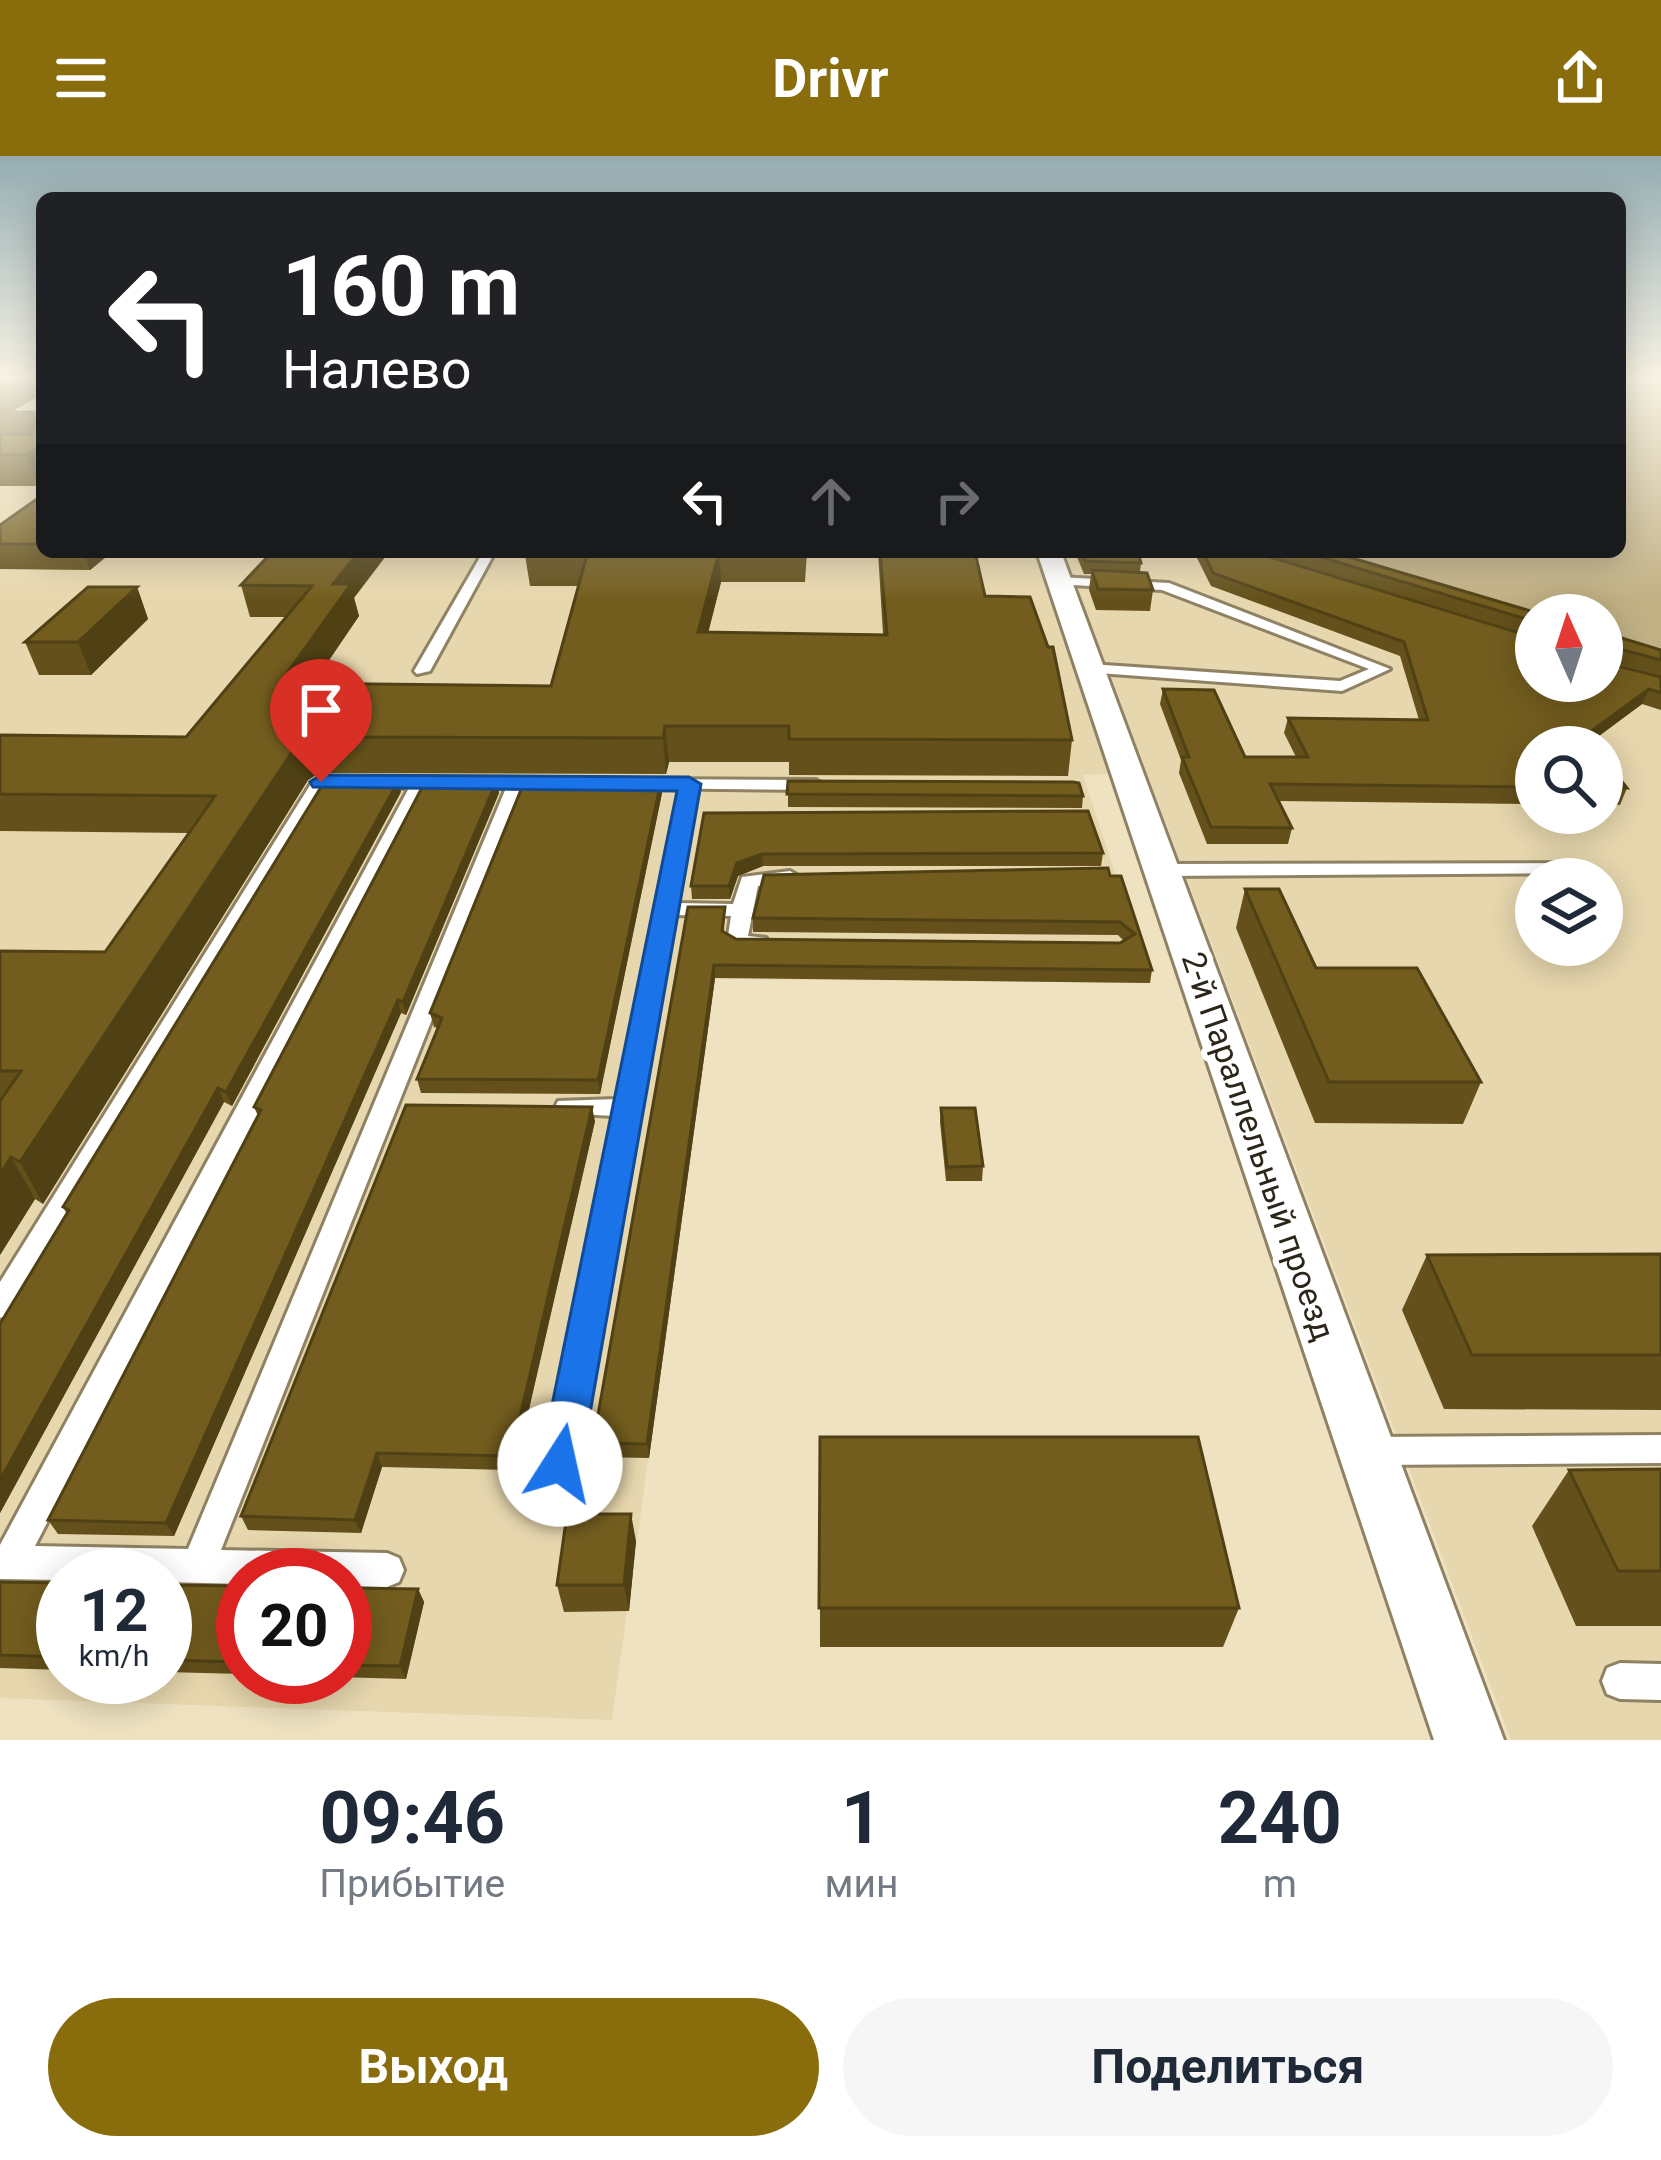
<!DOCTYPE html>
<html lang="ru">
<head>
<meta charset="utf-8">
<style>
	:root { --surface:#fff; --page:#f6f6f7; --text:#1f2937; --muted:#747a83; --accent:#896c0b }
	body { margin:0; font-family:Roboto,sans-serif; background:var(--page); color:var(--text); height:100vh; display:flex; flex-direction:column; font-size:45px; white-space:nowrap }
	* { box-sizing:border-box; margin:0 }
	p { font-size:39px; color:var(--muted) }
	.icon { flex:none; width:66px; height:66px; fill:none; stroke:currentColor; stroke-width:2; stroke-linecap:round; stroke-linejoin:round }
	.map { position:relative; height:1584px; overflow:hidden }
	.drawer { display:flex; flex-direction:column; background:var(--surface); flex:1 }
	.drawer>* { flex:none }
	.top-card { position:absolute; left:36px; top:36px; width:1590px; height:366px; border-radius:18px; box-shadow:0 6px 30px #0003; background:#202124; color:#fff; overflow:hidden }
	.needle { width:78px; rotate:357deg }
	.tools { position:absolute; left:1515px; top:438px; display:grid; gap:24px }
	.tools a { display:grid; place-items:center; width:108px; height:108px; border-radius:50%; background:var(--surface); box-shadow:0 6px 30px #0003; font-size:60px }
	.speed { position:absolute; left:36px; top:1392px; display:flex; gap:24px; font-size:60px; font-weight:700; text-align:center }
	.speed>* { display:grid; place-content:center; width:156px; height:156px; border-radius:50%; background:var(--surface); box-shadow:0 6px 30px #0003; line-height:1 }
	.speed small { font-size:30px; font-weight:400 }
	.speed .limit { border:18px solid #d22; background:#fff; color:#111 }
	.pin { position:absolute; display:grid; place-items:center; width:102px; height:102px; color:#fff; margin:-123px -51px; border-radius:50% 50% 50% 0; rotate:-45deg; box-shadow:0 0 12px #0007 }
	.pin .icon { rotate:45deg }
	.me { position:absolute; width:132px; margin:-66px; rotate:10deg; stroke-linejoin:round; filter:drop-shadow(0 0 9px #0008) }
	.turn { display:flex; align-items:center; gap:42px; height:252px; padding:0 48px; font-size:54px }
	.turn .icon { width:156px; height:156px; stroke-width:2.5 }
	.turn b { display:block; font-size:84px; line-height:102px }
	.lanes { display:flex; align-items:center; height:114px; padding:0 48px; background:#0003; justify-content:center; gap:60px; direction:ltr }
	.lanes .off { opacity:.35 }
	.eta { display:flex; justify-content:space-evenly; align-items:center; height:204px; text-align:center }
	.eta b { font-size:72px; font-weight:700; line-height:84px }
	.cta { display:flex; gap:24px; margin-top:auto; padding:24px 48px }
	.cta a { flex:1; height:138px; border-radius:72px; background:var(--accent); color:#fff; font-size:48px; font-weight:700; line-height:138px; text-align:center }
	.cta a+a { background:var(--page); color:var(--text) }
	header { display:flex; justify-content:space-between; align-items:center; height:156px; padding:0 48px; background:var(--accent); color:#fff; font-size:54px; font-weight:700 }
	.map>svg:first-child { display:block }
	.built { fill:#e7d7ae; fill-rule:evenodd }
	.green { fill:#c1b084 }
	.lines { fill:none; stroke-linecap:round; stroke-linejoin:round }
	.service-casing { stroke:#8e8263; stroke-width:6 }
	.minor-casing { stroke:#8e8263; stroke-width:6 }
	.service { fill:#fff; fill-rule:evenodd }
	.minor { fill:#fff; fill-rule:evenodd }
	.wall { fill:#63501a }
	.shaded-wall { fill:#504115 }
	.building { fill:#735d1e; stroke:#504115; stroke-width:3 }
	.route { fill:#1a73e8; stroke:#114b97; stroke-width:3 }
	.labels { text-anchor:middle; stroke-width:12; stroke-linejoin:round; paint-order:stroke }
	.street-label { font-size:33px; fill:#2b2619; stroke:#fff }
</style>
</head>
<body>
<header><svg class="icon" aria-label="menu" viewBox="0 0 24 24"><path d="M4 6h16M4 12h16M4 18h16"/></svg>Drivr<svg class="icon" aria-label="share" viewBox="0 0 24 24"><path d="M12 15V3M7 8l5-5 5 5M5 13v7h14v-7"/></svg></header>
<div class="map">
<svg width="1661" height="1584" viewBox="0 0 1661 1584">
	<rect width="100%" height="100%" fill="#eee2c0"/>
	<g class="built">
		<path d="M0,303h42v93h995l74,222 -28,1 68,208 -436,-4 -103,741 -612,-22zM63,1419h102v102h-102zM243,1419h102v102h-102z"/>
		<path d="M1064,396h235l237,71v58h66v-38l59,18v1079h-150zM1536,591h66v66h-66zM1536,723h66v66h-66z"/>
	</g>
	<polygon class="green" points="1620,222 1661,222 1661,497 1602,480 1602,459 1536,459 1322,396 1620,396"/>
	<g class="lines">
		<defs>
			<g id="service">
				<polygon points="483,396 495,396 430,515 417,518 414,515"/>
				<polygon points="1059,421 1169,427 1390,513 1342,535 1085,516 1085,510 1090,508 1340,525 1369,513 1162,434 1054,428 1052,425"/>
				<path d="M321,621l231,1 9,5 -9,5h-28l-303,762 166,3 12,5 5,12 -5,12 -12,5 -42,-1v-11h-102v9l-78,-2v-7h-102v5l-63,-1v-34l409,-757 -82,-1 -317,527 -10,4v-36l312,-500zM426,632h80l-318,761 -153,-3z"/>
				<polygon points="638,623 816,624 825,629 816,634 632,632 629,628"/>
				<polygon points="683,655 692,660 677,747 733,748 742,721 790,715 800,721 790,727 758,730 748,780 766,782 769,787 766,792 730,791 727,786 731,760 674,759 576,1308 571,1318 560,1323 549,1318 544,1308 614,960 558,957 555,951 558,945 617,943 674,660"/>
				<polygon points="1581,707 1591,713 1588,717 1161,720 1151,714 1161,708"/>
				<polygon points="1661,1279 1661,1307 1367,1309 1356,1305 1351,1295 1356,1285 1367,1281"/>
				<polygon points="1620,1507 1661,1508 1661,1544 1620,1543 1607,1538 1602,1525 1607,1512"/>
			</g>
			<polygon id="minor" points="1037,396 1061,396 1504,1584 1434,1584"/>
		</defs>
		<use href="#service" class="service-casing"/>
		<use href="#minor" class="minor-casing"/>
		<use href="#service" class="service"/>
		<use href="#minor" class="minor"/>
	</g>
	<g class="wall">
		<polygon points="0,222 12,256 42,256 38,330 0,330"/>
		<polygon points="42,343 42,396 112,396 90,414 0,413 0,369"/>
		<polygon points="272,396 354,442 359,460 313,527 551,530 578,430 530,430 525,399 527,396 807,396 805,426 721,426 708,476 883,478 878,396 975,396 985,440 1072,584 1068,620 789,619 789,606 669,606 666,618 319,617 308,624 43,1048 35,1043 0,1099 0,795 105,796 189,677 0,675 0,578 186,581 286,461 250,461 241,429"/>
		<polygon points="1075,396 1138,396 1141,407 1140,416 1153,434 1150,455 1096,454 1089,434 1091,418 1084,418"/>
		<polygon points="1194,396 1254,396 1536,525 1602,476 1661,494 1661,520 1606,505 1661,521 1661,554 1642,548 1591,586 1536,591 1536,648 1278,645 1292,672 1288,688 1207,688 1179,617 1181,604 1160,548 1163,533 1245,601 1296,601 1284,577 1288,562 1419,564 1400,500 1211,430"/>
		<polygon points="1258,396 1332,396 1536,459 1536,481"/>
		<polygon points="137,431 148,463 91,519 39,519 25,486"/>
		<polygon points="1602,600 1627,632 1620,649 1602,648"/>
		<polygon points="497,624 499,637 406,859 401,857 174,1380 58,1378 48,1364 258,960 254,951"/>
		<polygon points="661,625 662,637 600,938 421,937 417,923 437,872 434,871 430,857"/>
		<polygon points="788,625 1083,640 1082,652 788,651"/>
		<polygon points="401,636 232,950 224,946 0,1357 0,1168 67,1058 63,1051"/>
		<polygon points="704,657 1103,697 1101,710 763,710 738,720 730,743 692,743 691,730"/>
		<polygon points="1108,712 1152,814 1150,827 715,822 649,1302 596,1301 593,1287 725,751 724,776 736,783 1120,787 1124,785 1118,779 753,776 753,762"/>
		<polygon points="1245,733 1316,812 1481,926 1463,968 1315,967 1236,772"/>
		<polygon points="941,952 983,1010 982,1025 946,1025 940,966"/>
		<polygon points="595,965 515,1314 382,1311 361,1377 248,1374 241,1360"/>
		<polygon points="1661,1098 1661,1254 1444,1253 1402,1154 1427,1099"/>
		<polygon points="820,1281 1239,1452 1223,1491 820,1491"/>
		<polygon points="1661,1313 1661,1470 1576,1470 1532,1370 1569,1314"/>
		<polygon points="636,1385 629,1455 564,1456 557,1429"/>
		<polygon points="0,1426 63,1427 63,1514 0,1512"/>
		<polygon points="165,1429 243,1430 243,1518 165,1516"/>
		<polygon points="345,1432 418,1433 424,1446 406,1523 337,1521 345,1521"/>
	</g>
	<g class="shaded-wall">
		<polygon points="13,222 42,222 42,238 8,258 0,258 0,229"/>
		<polygon points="42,289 42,327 38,330 27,299"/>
		<polygon points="84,396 112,396 90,414"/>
		<polygon points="359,396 389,396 354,442 359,460 290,562 280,527 333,428"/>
		<polygon points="719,396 721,426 700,509 698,476"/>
		<polygon points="137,431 148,463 91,519 78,486"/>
		<polygon points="1649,533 1642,548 1584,591 1586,579"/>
		<polygon points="665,570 669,606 666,618 663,582"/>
		<polygon points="309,581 319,617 308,624 43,1048 20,1006 298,587"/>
		<polygon points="399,624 401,636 232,950 226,936"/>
		<polygon points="497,624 499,637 406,859 403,846"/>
		<polygon points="661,625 662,637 600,938 598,924"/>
		<polygon points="762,698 763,710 738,720 730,743 729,730 737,707"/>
		<polygon points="714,809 715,822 649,1302 647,1288"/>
		<polygon points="398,844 401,857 174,1380 166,1367"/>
		<polygon points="218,932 224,946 0,1357 0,1324"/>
		<polygon points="592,951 595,965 515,1314 511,1300"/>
		<polygon points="11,1001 35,1043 0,1099 0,1018"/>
		<polygon points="377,1297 382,1311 361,1377 355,1364"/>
		<polygon points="631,1358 636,1385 629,1455 624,1429"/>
		<polygon points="418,1433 424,1446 406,1523 400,1510"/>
	</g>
	<g class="building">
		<polygon points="0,222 13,222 0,229"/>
		<polygon points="0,256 42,256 42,289 27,299 0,299 0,278 31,278 36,263 31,258 0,258"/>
		<polygon points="37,343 42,343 42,388 0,388 0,369"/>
		<polygon points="272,396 359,396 333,428 351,428 280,527 551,530 587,399 525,399 527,396 719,396 698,476 887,479 880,396 975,396 985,440 1030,441 1048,491 1053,491 1072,584 789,583 789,570 665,570 663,582 309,581 298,587 20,1006 11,1001 0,1018 0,945 21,915 0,915 0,795 105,796 215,640 0,638 0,579 186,581 312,430 241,429"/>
		<polygon points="1082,396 1138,396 1141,407 1085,405"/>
		<polygon points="1203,396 1254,396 1536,482 1536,525 1602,525 1602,476 1661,494 1661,504 1605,489 1607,507 1661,521 1661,537 1649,533 1586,579 1595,591 1536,591 1536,631 1270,628 1292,672 1211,671 1182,601 1189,601 1163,533 1214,534 1245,601 1308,601 1288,562 1428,564 1404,486 1213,417"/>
		<polygon points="1304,396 1332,396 1544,459 1536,459 1536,466"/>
		<polygon points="1092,414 1147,417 1153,434 1098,433"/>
		<polygon points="88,431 137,431 78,486 25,486"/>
		<polygon points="1602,600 1627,632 1602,632"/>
		<polygon points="326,623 399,624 226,936 218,932 0,1324 0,1168 69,1054 63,1051"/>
		<polygon points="426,624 497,624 403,846 398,844 166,1367 48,1364 261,954 254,951"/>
		<polygon points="525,624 661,625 598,924 417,923 442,862 430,857"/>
		<polygon points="788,625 1073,626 1079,627 1083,640 787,638"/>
		<polygon points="1088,655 1103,697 762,698 737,707 729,730 691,730 704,657"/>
		<polygon points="1108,712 1110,720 1121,720 1152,814 714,809 647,1288 593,1287 688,751 725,751 722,775 736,783 1120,787 1135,778 1120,766 753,762 764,719"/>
		<polygon points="1245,733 1279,733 1316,812 1417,812 1481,926 1329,926"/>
		<polygon points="406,949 592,951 511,1300 377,1297 355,1364 241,1360"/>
		<polygon points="941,952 975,952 983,1010 947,1011"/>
		<polygon points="1661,1098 1661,1199 1472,1199 1427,1099"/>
		<polygon points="820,1281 1198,1281 1239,1452 819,1452"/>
		<polygon points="1661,1313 1661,1415 1618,1415 1569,1314"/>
		<polygon points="567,1358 631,1358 624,1429 557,1429"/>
		<polygon points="0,1426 63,1427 63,1501 0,1499"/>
		<polygon points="165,1429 243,1430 243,1506 165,1504"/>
		<polygon points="345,1432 418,1433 400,1510 345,1509"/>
	</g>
	<linearGradient id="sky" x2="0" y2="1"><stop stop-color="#94acb2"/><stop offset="0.5" stop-color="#f7f2e3"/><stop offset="1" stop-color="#f7f2e3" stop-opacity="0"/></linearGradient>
	<rect width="1661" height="444" fill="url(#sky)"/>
	<polygon class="route" points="321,619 689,621 701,628 581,1308 575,1322 560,1327 546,1322 540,1308 677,635 313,631 310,626"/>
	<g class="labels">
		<g class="street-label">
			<text transform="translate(1259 990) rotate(71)" y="12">2-й Параллельный проезд</text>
		</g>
	</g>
</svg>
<div class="tools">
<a><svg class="needle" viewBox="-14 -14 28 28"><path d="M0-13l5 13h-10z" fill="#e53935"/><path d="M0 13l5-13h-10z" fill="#747a83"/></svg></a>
<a><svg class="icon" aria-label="search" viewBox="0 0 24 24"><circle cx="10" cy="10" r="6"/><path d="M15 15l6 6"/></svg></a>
<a><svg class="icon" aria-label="layers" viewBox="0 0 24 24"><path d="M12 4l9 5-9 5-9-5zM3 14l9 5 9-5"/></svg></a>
</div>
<div class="speed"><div>12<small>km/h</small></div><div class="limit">20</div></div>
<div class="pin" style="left:321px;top:626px;background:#d93025"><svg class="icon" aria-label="arrive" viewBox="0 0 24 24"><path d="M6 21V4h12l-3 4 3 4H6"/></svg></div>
<svg class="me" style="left:560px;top:1308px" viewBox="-20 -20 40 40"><circle r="19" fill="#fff"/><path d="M0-13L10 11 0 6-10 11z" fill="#1a73e8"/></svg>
<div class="top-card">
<div class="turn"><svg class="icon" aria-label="left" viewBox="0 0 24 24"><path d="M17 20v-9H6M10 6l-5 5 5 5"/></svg><div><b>160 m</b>Налево</div></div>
<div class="lanes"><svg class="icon" aria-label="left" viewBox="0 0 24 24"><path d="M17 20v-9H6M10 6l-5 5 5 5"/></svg><svg class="icon off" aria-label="ahead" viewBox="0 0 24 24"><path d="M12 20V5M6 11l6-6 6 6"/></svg><svg class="icon off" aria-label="right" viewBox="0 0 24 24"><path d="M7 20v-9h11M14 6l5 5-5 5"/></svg></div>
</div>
</div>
<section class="drawer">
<div class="eta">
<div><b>09:46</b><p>Прибытие</p></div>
<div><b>1</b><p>мин</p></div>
<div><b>240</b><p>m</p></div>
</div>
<div class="cta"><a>Выход</a><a>Поделиться</a></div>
</section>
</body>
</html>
